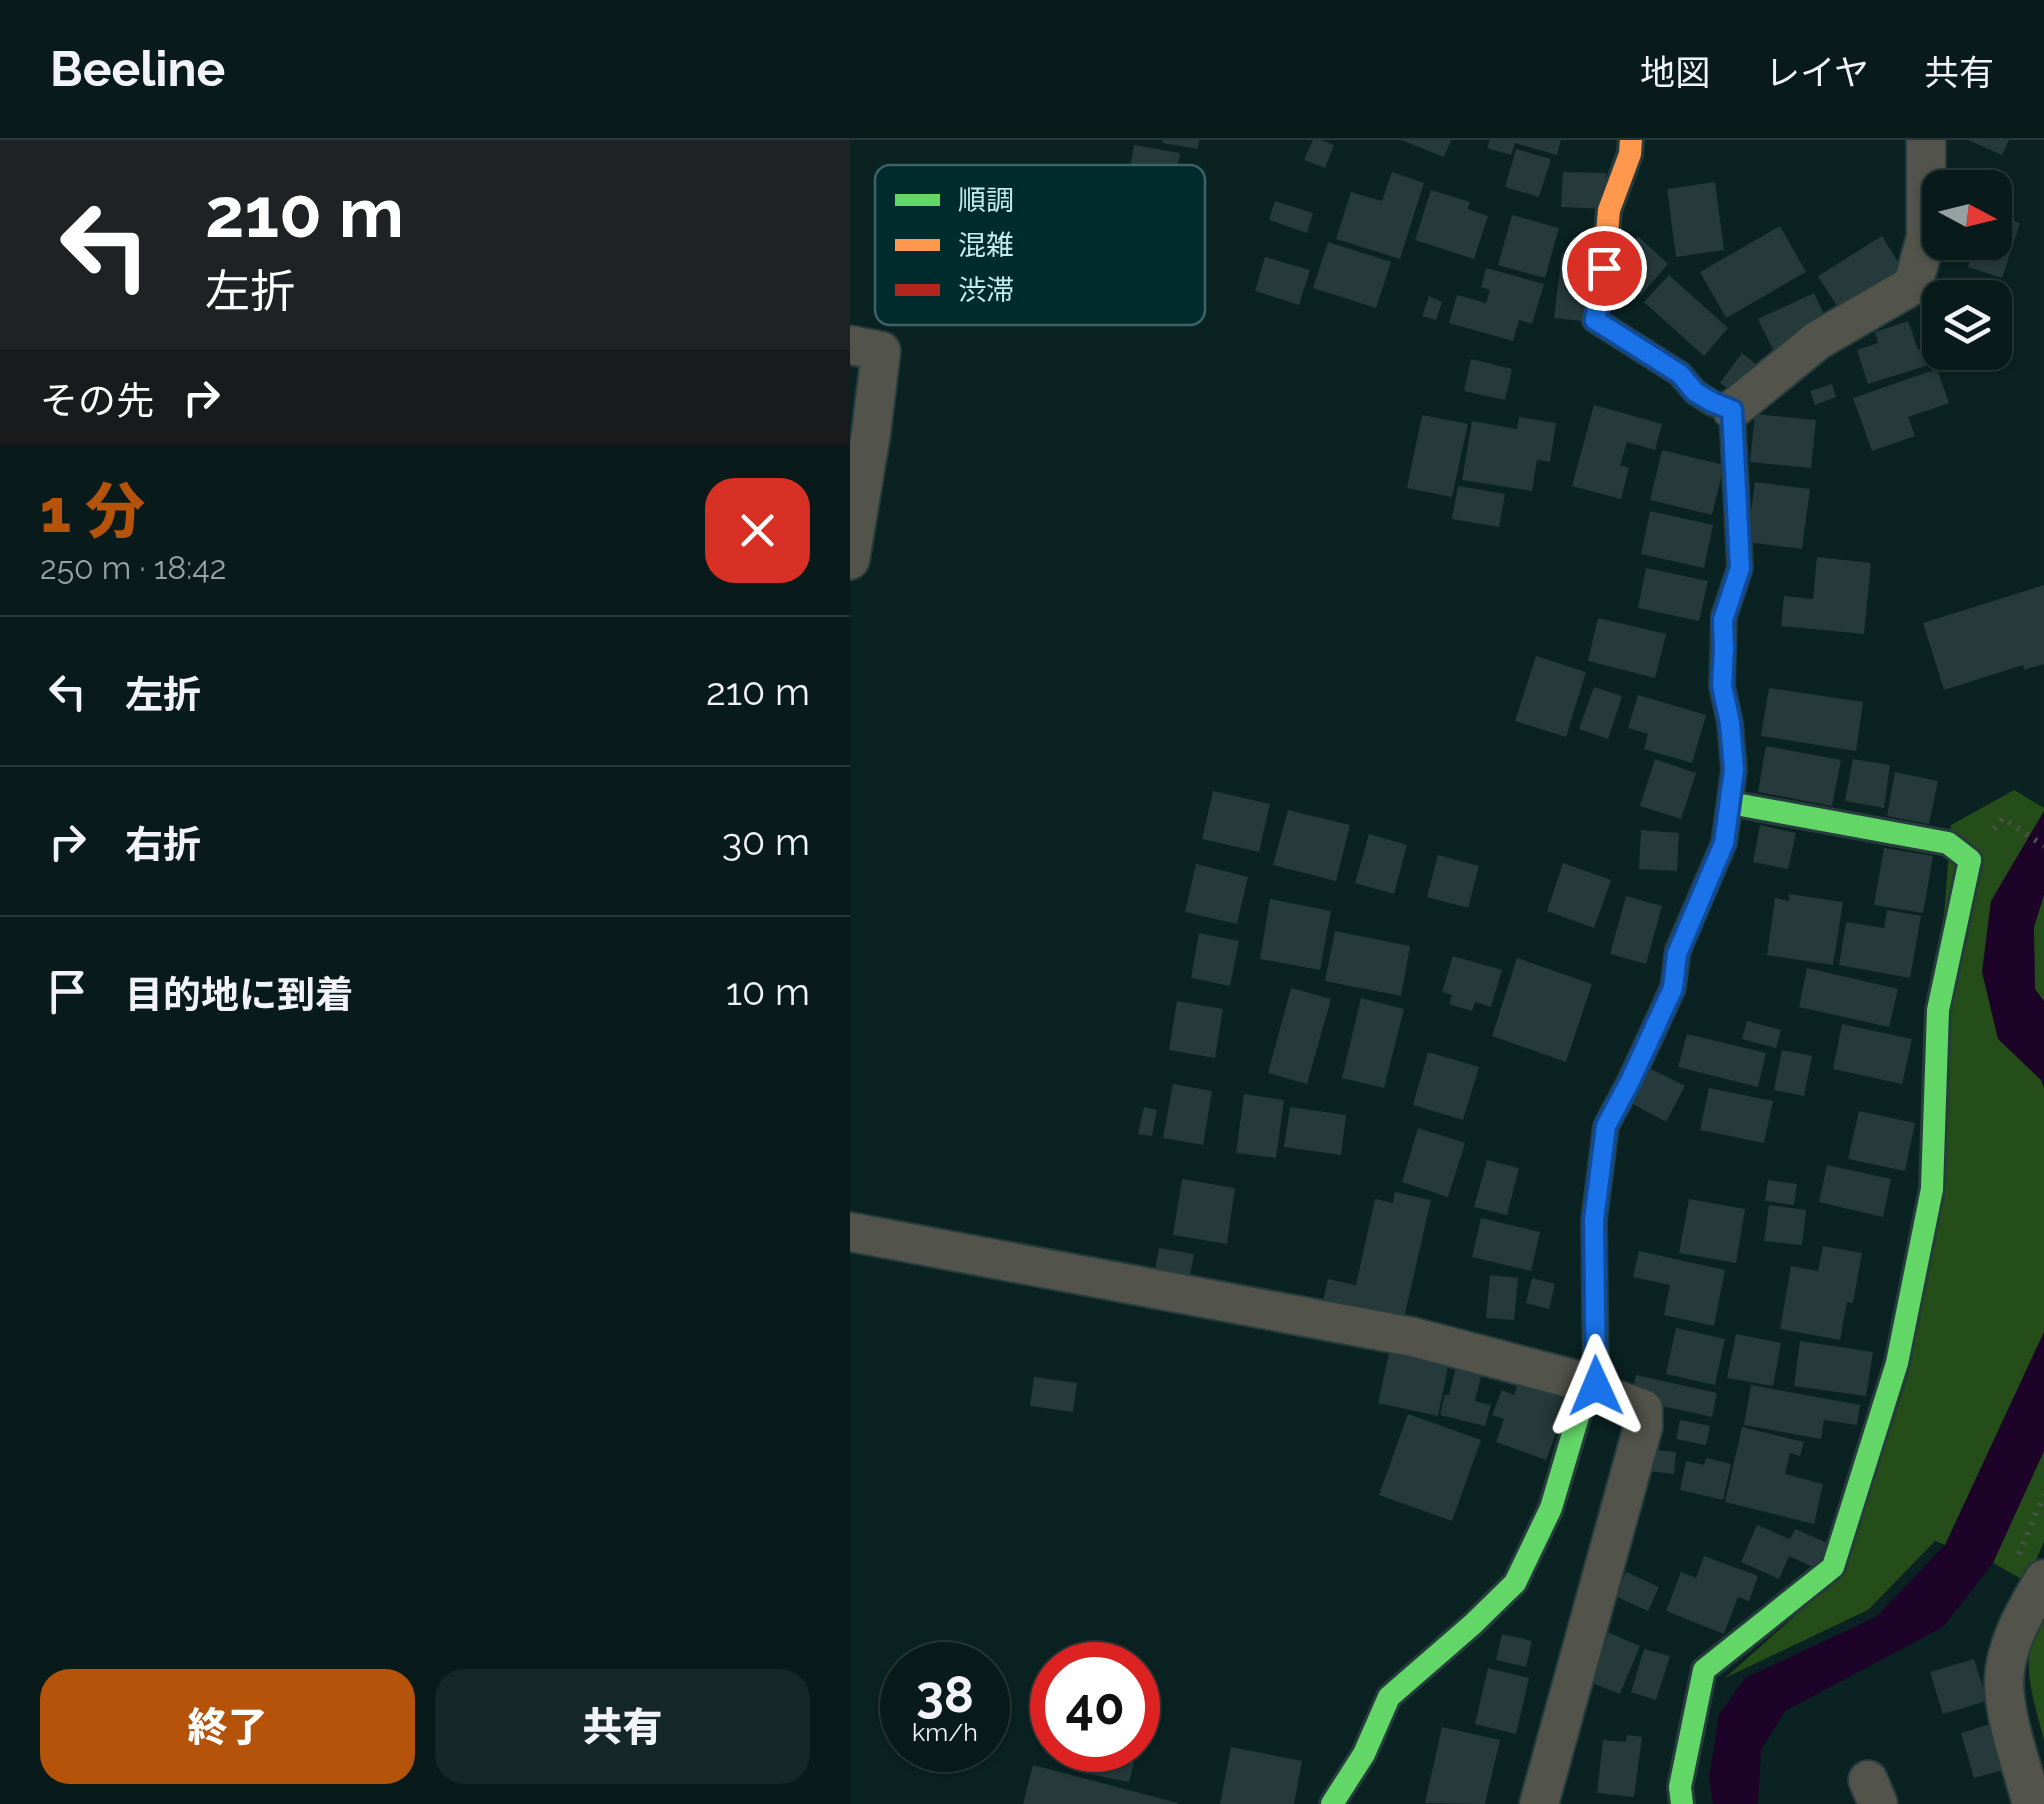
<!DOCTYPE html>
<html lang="ja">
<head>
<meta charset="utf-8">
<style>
	:root { --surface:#081a1a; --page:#162727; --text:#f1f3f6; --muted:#98a1a2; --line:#293839; --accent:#b45309 }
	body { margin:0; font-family:Raleway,"Noto Sans JP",sans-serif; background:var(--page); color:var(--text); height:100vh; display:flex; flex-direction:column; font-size:38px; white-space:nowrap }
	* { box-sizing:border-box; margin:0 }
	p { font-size:32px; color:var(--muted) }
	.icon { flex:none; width:55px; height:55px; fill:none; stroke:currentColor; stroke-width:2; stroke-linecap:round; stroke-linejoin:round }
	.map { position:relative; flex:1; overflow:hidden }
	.details { display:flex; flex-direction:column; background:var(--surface); width:850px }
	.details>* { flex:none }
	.banner { background:#202124; color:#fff; overflow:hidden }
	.needle { width:65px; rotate:97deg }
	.tools { position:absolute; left:1072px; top:30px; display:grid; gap:20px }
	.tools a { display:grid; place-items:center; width:90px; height:90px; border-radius:20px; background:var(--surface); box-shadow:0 2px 8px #0004,0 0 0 2px var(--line); font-size:50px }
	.speed { position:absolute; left:30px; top:1502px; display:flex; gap:20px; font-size:50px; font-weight:700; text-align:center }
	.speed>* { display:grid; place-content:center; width:130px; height:130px; border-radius:50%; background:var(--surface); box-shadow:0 2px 8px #0004,0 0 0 2px var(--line); line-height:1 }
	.speed small { font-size:25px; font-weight:400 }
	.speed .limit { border:15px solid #d22; background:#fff; color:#111 }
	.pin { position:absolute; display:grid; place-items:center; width:85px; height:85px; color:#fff; margin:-42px; border:5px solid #fff; border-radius:50%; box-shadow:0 2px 10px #0007 }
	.me { position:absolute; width:110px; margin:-55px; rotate:359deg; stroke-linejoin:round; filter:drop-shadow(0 0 8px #0008) }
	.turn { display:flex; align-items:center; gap:35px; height:210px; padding:0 40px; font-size:45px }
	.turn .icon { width:130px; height:130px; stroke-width:2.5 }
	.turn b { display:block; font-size:70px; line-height:85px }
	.then { display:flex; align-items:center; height:95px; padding:0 40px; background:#0003; gap:20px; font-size:38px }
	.round { display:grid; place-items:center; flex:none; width:105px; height:105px; border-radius:30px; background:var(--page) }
	.overview { display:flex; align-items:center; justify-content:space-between; height:170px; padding:0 40px }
	h1 { font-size:60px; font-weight:800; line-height:75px; color:var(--accent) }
	.button { display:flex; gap:20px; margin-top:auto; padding:20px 40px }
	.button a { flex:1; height:115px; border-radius:30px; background:var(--accent); color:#fff; font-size:40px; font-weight:800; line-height:115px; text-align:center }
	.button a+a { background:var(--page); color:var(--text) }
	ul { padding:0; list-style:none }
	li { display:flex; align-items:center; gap:30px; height:150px; padding:0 40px; border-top:2px solid var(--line) }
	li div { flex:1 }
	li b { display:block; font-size:38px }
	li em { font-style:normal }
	header { display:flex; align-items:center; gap:60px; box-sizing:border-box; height:140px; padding:0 50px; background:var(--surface); border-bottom:2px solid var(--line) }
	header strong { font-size:48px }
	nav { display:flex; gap:55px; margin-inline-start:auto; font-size:35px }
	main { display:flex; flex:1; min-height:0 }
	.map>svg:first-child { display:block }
	.green { fill:#244d1a }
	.water { fill:#1d0327 }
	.building { fill:#26393b }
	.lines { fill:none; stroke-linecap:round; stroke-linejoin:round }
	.street-casing { stroke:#273c3c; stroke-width:42 }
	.fast-casing { stroke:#273c3c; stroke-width:28 }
	.slow-casing { stroke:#273c3c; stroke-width:28 }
	.jam-casing { stroke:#273c3c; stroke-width:28 }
	.path { stroke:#4c524c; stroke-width:6; stroke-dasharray:2.5 8; stroke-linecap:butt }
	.street { stroke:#52534a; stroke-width:38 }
	.fast { stroke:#63d668; stroke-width:22 }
	.slow { stroke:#ff974d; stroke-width:22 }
	.jam { stroke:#b3261e; stroke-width:22 }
	.route-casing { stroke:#114b97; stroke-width:25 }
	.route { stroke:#1a73e8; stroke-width:18 }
	.key { fill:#002b2d; stroke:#3b6466; stroke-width:2.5 }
	.key-label { font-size:28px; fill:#c4eaeb }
</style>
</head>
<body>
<header>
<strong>Beeline</strong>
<nav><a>地図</a><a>レイヤ</a><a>共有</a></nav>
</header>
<main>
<section class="details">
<div class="banner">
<div class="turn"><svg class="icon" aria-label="left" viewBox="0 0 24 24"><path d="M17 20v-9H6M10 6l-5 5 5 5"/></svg><div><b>210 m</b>左折</div></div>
<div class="then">その先<svg class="icon" aria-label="right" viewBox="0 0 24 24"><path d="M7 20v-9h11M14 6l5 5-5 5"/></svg></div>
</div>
<div class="overview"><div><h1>1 分</h1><p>250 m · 18:42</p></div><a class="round" style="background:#d93025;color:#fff"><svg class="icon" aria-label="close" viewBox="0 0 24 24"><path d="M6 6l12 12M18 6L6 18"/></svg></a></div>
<ul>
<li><svg class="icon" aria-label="left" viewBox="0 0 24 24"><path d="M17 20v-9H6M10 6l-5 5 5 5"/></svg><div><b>左折</b></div><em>210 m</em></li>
<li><svg class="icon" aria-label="right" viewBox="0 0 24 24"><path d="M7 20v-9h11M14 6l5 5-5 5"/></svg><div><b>右折</b></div><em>30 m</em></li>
<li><svg class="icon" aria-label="arrive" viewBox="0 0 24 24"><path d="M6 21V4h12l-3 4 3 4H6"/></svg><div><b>目的地に到着</b></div><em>10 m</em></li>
</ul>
<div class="button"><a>終了</a><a>共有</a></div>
</section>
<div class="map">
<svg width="1194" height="1664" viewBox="0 0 1194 1664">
	<rect width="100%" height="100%" fill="#0a2222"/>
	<g class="green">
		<polygon points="1164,650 1194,668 1194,1401 1177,1442 1143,1423 1085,1401 1018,1470 875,1538 995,1431 1058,1235 1101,685"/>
		<path d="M1194,1466v134c-14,-53 -26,-82 0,-134z"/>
	</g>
	<g class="water">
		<polygon points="1194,671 1194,755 1184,787 1185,849 1194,861 1194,948 1191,940 1148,899 1132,832 1141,761"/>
		<polygon points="1194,1192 1194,1311 1143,1423 1093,1487 935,1571 911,1610 908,1664 863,1664 859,1638 869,1575 895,1538 1026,1477 1095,1405"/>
	</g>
	<g class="building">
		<polygon points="313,0 349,0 348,9 312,3"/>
		<polygon points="463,0 472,0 484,5 475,28 454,20"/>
		<polygon points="551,0 601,0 594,17"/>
		<polygon points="640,0 711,0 707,15 665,3 661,15 637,8"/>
		<polygon points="1118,0 1159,0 1152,15"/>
		<polygon points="284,5 330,13 325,41 279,34"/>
		<polygon points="666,9 701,19 689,57 655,47"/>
		<polygon points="542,32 574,43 550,119 486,99 501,52 532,61"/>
		<polygon points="713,32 756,33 755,69 711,67"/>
		<polygon points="865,42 874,110 826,117 817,49"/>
		<polygon points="581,50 620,62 618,69 638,76 624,119 565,100"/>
		<polygon points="425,61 463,73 457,93 419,80"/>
		<polygon points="1145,74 1170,83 1152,138 1118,127 1126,102 1145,102"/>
		<polygon points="662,75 709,88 695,138 648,125"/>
		<polygon points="930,86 956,132 876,178 850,132"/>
		<polygon points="788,96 818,124 791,155 761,127"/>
		<polygon points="1032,96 1054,132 991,172 968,136"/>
		<polygon points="478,102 541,122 526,168 463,148"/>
		<polygon points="712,113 739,116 731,181 704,178"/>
		<polygon points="415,117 460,130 449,165 405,151"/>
		<polygon points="636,128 694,144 682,184 669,180 663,201 599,183 607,155 636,163 640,150 631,147"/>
		<polygon points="819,135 878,188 854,216 794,162"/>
		<polygon points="964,153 979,185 924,212 908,179"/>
		<polygon points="579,156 592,162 586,180 572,176"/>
		<polygon points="1058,181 1068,210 1077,207 1082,224 1018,244 1007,210 1028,203 1025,192"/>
		<polygon points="892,213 911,228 890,257 870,243"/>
		<polygon points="621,219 662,229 655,260 614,251"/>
		<polygon points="1087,229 1099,263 1058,277 1065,296 1022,311 1003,258"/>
		<polygon points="982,244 986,257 965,265 960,251"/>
		<polygon points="744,265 812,284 805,310 777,302 770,325 779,328 771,359 722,346"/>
		<polygon points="905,274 966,280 961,328 900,322"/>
		<polygon points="572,275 618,284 602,357 557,348"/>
		<polygon points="669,277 706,283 700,322 687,320 682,351 612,340 622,281 667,289"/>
		<polygon points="812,310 874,325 862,375 800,360"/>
		<polygon points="905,342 960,349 952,409 897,402"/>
		<polygon points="608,346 655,354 649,387 602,379"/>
		<polygon points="800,371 863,385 854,428 791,414"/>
		<polygon points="967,417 1021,423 1014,494 931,486 934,456 963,459"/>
		<polygon points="796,428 858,441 849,481 788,468"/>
		<polygon points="1194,445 1194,524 1174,530 1173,525 1094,550 1073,483"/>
		<polygon points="748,478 816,494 805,538 738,521"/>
		<polygon points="686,516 736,532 716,597 665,581"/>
		<polygon points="744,547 772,556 758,599 729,589"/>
		<polygon points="919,548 1013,562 1006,611 911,596"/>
		<polygon points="788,555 856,575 842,623 794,609 798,594 778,588"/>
		<polygon points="916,606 991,620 982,666 908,652"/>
		<polygon points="805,619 846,633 831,679 790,666"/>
		<polygon points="1003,619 1040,625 1034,668 995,661"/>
		<polygon points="1045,632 1088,641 1079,684 1037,676"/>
		<polygon points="363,651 420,664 409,712 352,699"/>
		<polygon points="438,670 500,685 486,741 423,725"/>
		<polygon points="910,685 946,693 938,729 903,722"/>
		<polygon points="791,690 829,693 827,731 789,729"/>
		<polygon points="519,694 557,705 544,754 505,743"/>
		<polygon points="1034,708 1083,716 1073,773 1024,765"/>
		<polygon points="588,715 629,726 618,768 577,757"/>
		<polygon points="713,723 761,740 744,788 697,771"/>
		<polygon points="346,724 398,737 387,784 335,772"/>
		<polygon points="939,754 993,762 983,825 917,815 925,758 939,761"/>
		<polygon points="776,756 812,766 796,824 760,814"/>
		<polygon points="420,759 481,771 470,830 410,819"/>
		<polygon points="1037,770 1071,776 1060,838 989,825 996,782 1034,788"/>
		<polygon points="485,791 560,806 551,856 475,841"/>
		<polygon points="349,793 389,801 380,846 341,838"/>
		<polygon points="603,816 652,830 641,867 625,862 622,871 599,864 602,855 592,852"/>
		<polygon points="667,818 742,844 716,922 642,896"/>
		<polygon points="957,828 1048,849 1039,887 949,867"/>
		<polygon points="441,848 481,859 457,944 418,933"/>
		<polygon points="511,858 554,869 534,948 492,938"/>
		<polygon points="327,861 373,869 365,918 319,910"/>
		<polygon points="897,881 931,890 926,908 892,899"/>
		<polygon points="992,884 1062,899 1052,944 983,929"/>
		<polygon points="837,894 916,913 908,947 828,927"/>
		<polygon points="932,910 962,916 954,956 924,950"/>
		<polygon points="578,912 629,927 613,980 563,965"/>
		<polygon points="801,929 835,946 816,982 783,964"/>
		<polygon points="323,944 362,951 353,1005 313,998"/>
		<polygon points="859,948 923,961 914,1003 850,990"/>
		<polygon points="394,954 434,960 426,1018 386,1013"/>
		<polygon points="294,967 307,970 302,996 288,994"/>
		<polygon points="440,967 496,975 491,1015 434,1007"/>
		<polygon points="1009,971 1065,983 1055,1031 998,1019"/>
		<polygon points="568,988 615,1003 598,1057 552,1042"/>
		<polygon points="637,1020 669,1028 657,1075 624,1067"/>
		<polygon points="977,1025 1041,1039 1033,1077 969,1062"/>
		<polygon points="332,1039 385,1048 377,1104 323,1095"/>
		<polygon points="918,1040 947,1044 944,1065 915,1061"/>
		<polygon points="545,1052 581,1060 552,1187 471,1169 478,1139 506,1145 525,1059 543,1063"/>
		<polygon points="839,1059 895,1069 886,1123 829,1113"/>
		<polygon points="919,1065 956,1070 952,1105 914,1101"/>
		<polygon points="631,1078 690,1092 681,1131 622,1117"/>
		<polygon points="973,1106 1012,1113 1003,1163 997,1162 990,1200 930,1189 941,1126 968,1131"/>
		<polygon points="309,1108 344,1114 339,1141 304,1136"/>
		<polygon points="789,1111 875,1130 864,1186 814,1175 820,1145 783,1137"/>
		<polygon points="640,1135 668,1138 664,1180 636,1178"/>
		<polygon points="682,1138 705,1144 699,1169 676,1163"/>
		<polygon points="826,1188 875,1199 865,1245 816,1234"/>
		<polygon points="886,1194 931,1203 923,1246 877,1238"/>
		<polygon points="950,1201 1023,1212 1016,1256 944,1246"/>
		<polygon points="540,1209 599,1222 588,1276 528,1263"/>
		<polygon points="607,1223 633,1229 625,1261 641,1265 635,1286 590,1275 595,1254 599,1255"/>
		<polygon points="671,1234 721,1253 696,1320 646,1302 654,1279 642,1275 652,1250 664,1255"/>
		<polygon points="786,1235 867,1253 862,1277 780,1259"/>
		<polygon points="184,1237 227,1243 223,1272 180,1266"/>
		<polygon points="901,1245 1010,1265 1007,1285 974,1280 971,1299 894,1285"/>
		<polygon points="558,1274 631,1300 602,1381 529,1355"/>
		<polygon points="830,1280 860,1286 856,1305 826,1299"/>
		<polygon points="892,1287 954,1302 950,1316 940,1313 935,1334 973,1344 964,1384 875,1362"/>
		<polygon points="790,1308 826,1312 824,1334 787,1330"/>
		<polygon points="856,1318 881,1324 873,1360 830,1350 836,1321 854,1325"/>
		<polygon points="907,1385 940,1399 945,1389 978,1403 967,1429 939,1416 929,1439 891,1422"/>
		<polygon points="854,1416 908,1436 899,1461 888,1457 874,1494 816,1471 831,1432 846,1438"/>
		<polygon points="776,1432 809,1447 798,1471 765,1456"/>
		<polygon points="757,1492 790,1506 770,1554 737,1541"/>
		<polygon points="652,1494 682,1501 676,1527 646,1520"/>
		<polygon points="794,1509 820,1516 806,1560 781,1552"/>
		<polygon points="1124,1519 1137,1561 1093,1574 1080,1532"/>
		<polygon points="638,1528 679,1538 666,1594 625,1584"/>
		<polygon points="1147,1582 1160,1628 1124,1638 1111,1593"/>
		<polygon points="592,1587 650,1600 635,1664 575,1663"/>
		<polygon points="777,1595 792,1597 784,1657 747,1653 753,1600 776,1602"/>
		<polygon points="381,1607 452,1621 444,1664 370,1664"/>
		<polygon points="229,1610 268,1610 286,1614 279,1642 224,1631"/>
		<polygon points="183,1625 328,1663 328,1664 173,1664"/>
	</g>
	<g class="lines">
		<defs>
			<g id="street">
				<polyline points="0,205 31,211 21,293 0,420"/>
				<polyline points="882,270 968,200 1063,145 1076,97 1076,0"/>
				<polyline points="0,1092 563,1197 738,1243"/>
				<polyline points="1018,1640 1028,1664"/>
				<polyline points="689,1664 793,1287 793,1269 750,1254 746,1246"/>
				<path d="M1182,1664c-10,-38 -28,-85 -28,-123 1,-37 22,-71 40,-102"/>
			</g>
			<g id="fast">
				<polyline points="482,1664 514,1614 539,1557 623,1484 665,1443 701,1368 738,1243 746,1246 744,1080 756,986 780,941 823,848 828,810"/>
				<polyline points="832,1664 830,1647 854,1530 983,1427 1047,1223 1082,1049 1088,870 1120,720 1098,703 880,663"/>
			</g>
			<polyline id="slow" points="781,0 780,14 759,70 754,129 745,180 830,234 845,252 862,263 882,270 890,428 874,476"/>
			<polyline id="jam" points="828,810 874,703 884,630 880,583 872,546 874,476"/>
		</defs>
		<use href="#street" class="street-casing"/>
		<use href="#fast" class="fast-casing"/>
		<use href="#slow" class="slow-casing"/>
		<use href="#jam" class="jam-casing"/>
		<g class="path">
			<polyline points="1144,689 1153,678 1194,706"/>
			<polyline points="1169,1414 1194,1355"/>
		</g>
		<use href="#street" class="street"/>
		<use href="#fast" class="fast"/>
		<use href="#slow" class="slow"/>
		<use href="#jam" class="jam"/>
	</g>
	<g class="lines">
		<defs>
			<polyline id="route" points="746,1246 744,1080 756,986 780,941 823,848 827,814 874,703 884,630 880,583 872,546 874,509 873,480 890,428 882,270 862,262 845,252 830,234 745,180 754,128"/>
		</defs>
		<use href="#route" class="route-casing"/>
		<use href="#route" class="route"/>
	</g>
	<rect x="25" y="25" width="330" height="160" rx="15" class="key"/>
	<rect x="45" y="54" width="45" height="12" fill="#63d668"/>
	<rect x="45" y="99" width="45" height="12" fill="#ff974d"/>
	<rect x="45" y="144" width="45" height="12" fill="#b3261e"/>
	<g class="key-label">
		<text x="108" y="70">順調</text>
		<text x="108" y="115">混雑</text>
		<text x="108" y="160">渋滞</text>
	</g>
</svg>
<div class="tools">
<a><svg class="needle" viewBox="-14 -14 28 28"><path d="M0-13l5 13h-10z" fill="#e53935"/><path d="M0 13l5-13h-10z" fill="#98a1a2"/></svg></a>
<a><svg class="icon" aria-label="layers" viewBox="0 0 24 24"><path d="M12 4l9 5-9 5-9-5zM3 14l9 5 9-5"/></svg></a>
</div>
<div class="speed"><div>38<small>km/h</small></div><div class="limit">40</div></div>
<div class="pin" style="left:754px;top:128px;background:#d93025"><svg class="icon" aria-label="arrive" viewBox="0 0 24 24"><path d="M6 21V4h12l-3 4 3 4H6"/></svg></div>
<svg class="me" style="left:746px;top:1246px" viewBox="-20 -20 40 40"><path d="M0-17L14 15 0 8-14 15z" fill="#1a73e8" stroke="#fff" stroke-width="4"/></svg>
</div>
</main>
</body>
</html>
